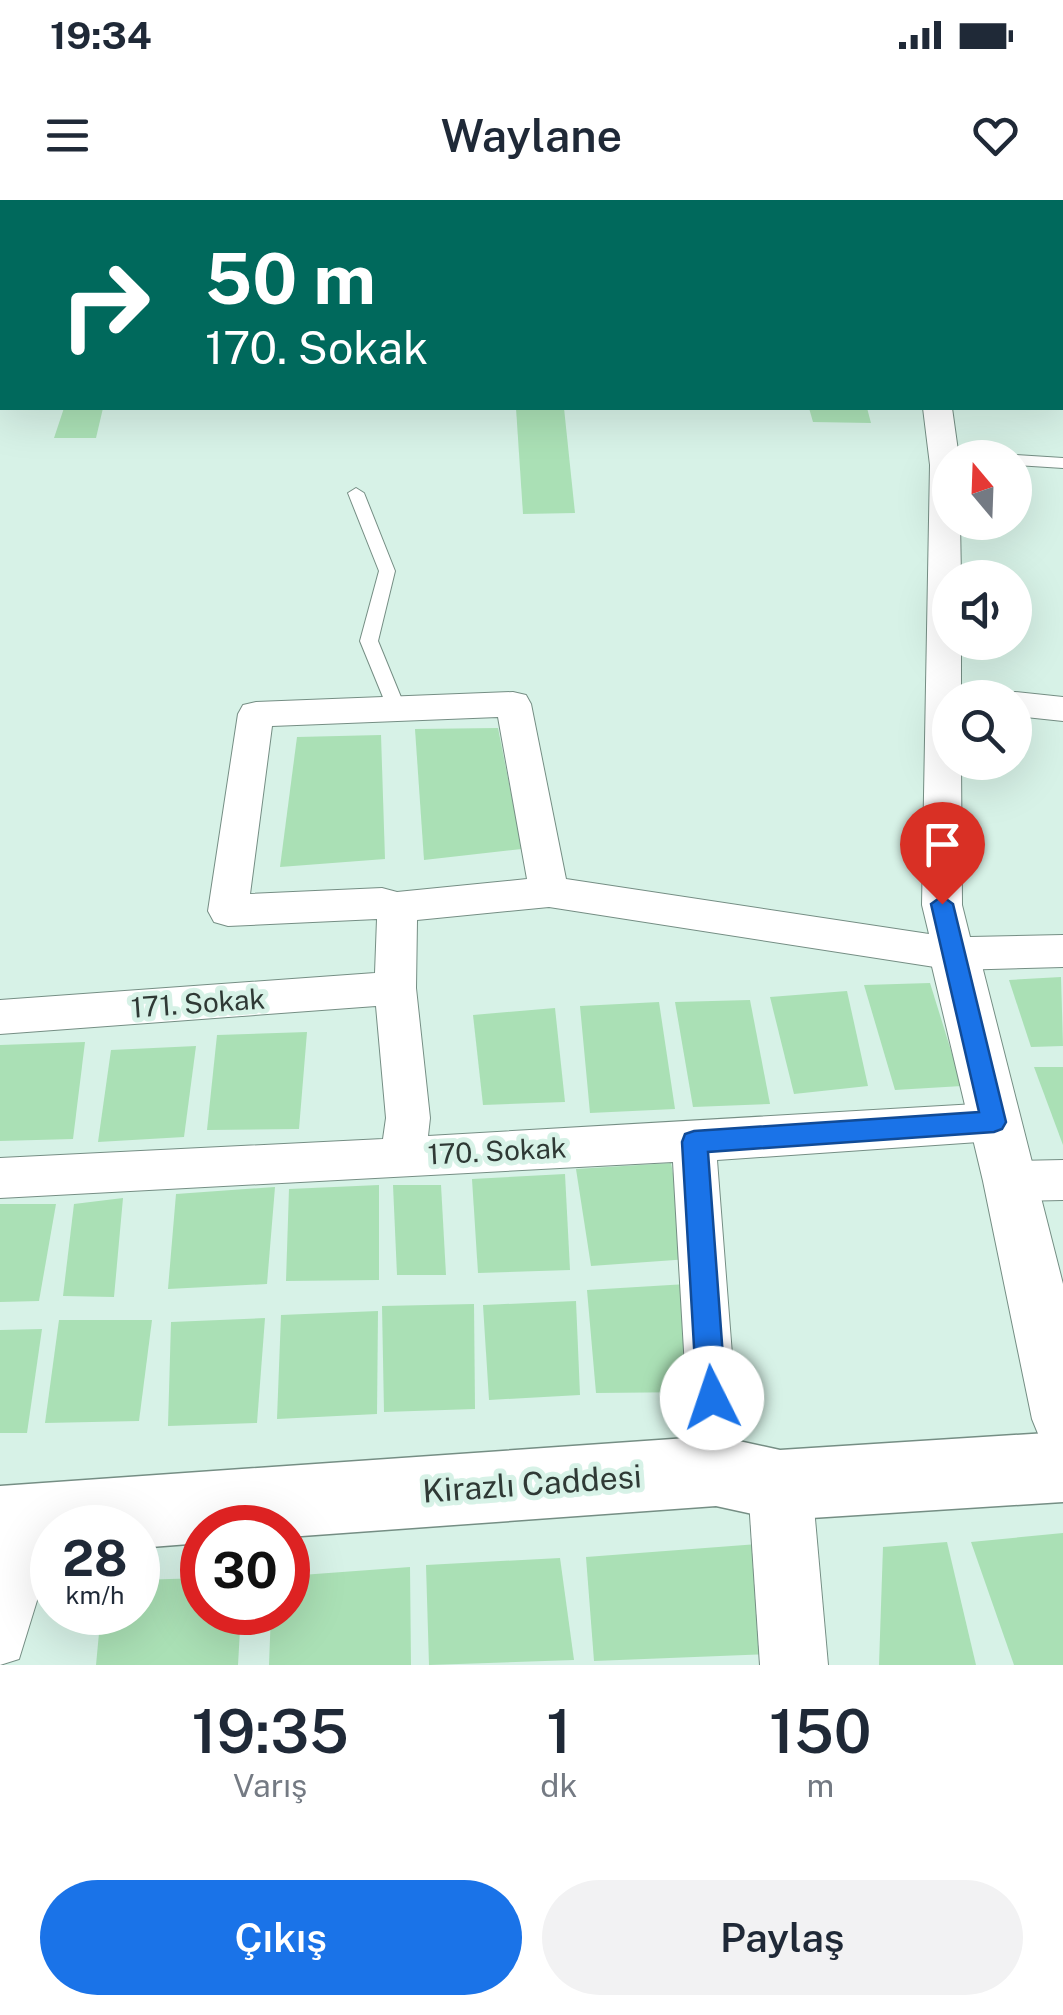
<!DOCTYPE html>
<html lang="tr">
<head>
<meta charset="utf-8">
<style>
	:root { --surface:#fff; --page:#f2f2f3; --text:#1f2937; --muted:#747a83; --accent:#1a73e8 }
	body { margin:0; font-family:"Public Sans",sans-serif; background:var(--page); color:var(--text); height:100vh; display:flex; flex-direction:column; font-size:38px; white-space:nowrap }
	* { box-sizing:border-box; margin:0 }
	p { font-size:32px; color:var(--muted) }
	.icon { flex:none; width:55px; height:55px; fill:none; stroke:currentColor; stroke-width:2; stroke-linecap:round; stroke-linejoin:round }
	.map { position:relative; height:1465px; overflow:hidden }
	.sheet { display:flex; flex-direction:column; background:var(--surface); flex:1 }
	.sheet>* { flex:none }
	.top-card { position:absolute; left:0px; top:0px; width:1065px; height:210px; box-shadow:0 10px 40px #0002; background:#00695c; color:#fff; overflow:hidden }
	.needle { width:65px; rotate:341deg }
	.buttons { position:absolute; left:932px; top:240px; display:grid; gap:20px }
	.buttons a { display:grid; place-items:center; width:100px; height:100px; border-radius:50%; background:var(--surface); box-shadow:0 10px 40px #0002; font-size:50px }
	.speed { position:absolute; left:30px; top:1305px; display:flex; gap:20px; font-size:50px; font-weight:700; text-align:center }
	.speed>* { display:grid; place-content:center; width:130px; height:130px; border-radius:50%; background:var(--surface); box-shadow:0 10px 40px #0002; line-height:1 }
	.speed small { font-size:25px; font-weight:400 }
	.speed .limit { border:15px solid #d22; background:#fff; color:#111 }
	.pin { position:absolute; display:grid; place-items:center; width:85px; height:85px; color:#fff; margin:-102px -42px; border-radius:50% 50% 50% 0; rotate:-45deg; box-shadow:0 0 10px #0007 }
	.pin .icon { rotate:45deg }
	.me { position:absolute; width:110px; margin:-55px; rotate:356deg; stroke-linejoin:round; filter:drop-shadow(0 0 8px #0008) }
	.turn { display:flex; align-items:center; gap:35px; height:210px; padding:0 40px; font-size:45px }
	.turn .icon { width:130px; height:130px; stroke-width:2.5 }
	.turn b { display:block; font-size:70px; line-height:85px }
	.eta { display:flex; justify-content:space-evenly; align-items:center; height:170px; text-align:center }
	.eta b { font-size:60px; font-weight:600; line-height:70px }
	.button { display:flex; gap:20px; margin-top:auto; padding:20px 40px }
	.button a { flex:1; height:115px; border-radius:60px; background:var(--accent); color:#fff; font-size:40px; font-weight:600; line-height:115px; text-align:center }
	.button a+a { background:var(--page); color:var(--text) }
	.status { display:flex; justify-content:space-between; align-items:center; height:70px; padding:0 50px; background:var(--surface); direction:ltr }
	.status svg { height:28px; fill:currentColor }
	header { display:flex; justify-content:space-between; align-items:center; height:130px; padding:0 40px; background:var(--surface); font-size:45px; font-weight:600 }
	.map>svg:first-child { display:block }
	.building { fill:#aae0b5 }
	.lines { fill:none; stroke-linecap:round; stroke-linejoin:round }
	.service-casing { stroke:#758e84; stroke-width:2 }
	.minor-casing { stroke:#758e84; stroke-width:2 }
	.tertiary-casing { stroke:#758e84; stroke-width:2 }
	.secondary-casing { stroke:#758e84; stroke-width:3 }
	.service { fill:#fff; fill-rule:evenodd }
	.minor { fill:#fff; fill-rule:evenodd }
	.tertiary { fill:#fff; fill-rule:evenodd }
	.secondary { fill:#fff; fill-rule:evenodd }
	.route { fill:#1a73e8; stroke:#114b97; stroke-width:2.5 }
	.labels { text-anchor:middle; stroke-width:10; stroke-linejoin:round; paint-order:stroke }
	.street-label { font-size:28px; fill:#2f3935; stroke:#d7f2e7 }
	.near-street-label { font-size:32px; fill:#2f3935; stroke:#d7f2e7 }
</style>
</head>
<body>
<div class="status"><b>19:34</b><svg viewBox="0 0 49 12"><path d="M0 12V9h3v3zM5 12V6h3v6zM10 12V3h3v9zM15 12V0h3v12zM26 1h20v11H26zM47 4h2v5h-2z"/></svg></div>
<header><svg class="icon" aria-label="menu" viewBox="0 0 24 24"><path d="M4 6h16M4 12h16M4 18h16"/></svg>Waylane<svg class="icon" aria-label="heart" viewBox="0 0 24 24"><path d="M12 20l-8-8c-3-5 5-10 8-4 3-6 11-1 8 4z"/></svg></header>
<div class="map">
<svg width="1063" height="1465" viewBox="0 0 1063 1465">
	<rect width="100%" height="100%" fill="#d7f2e7"/>
	<g class="building">
		<polygon points="64,208 103,208 96,238 54,238"/>
		<polygon points="516,208 564,208 575,313 523,314"/>
		<polygon points="809,208 867,208 871,223 813,222"/>
		<polygon points="498,528 522,649 424,660 415,529"/>
		<polygon points="381,535 385,659 280,667 297,537"/>
		<polygon points="1061,777 1063,846 1031,847 1009,780"/>
		<polygon points="930,783 962,886 895,890 864,785"/>
		<polygon points="847,791 868,886 794,894 770,797"/>
		<polygon points="750,800 770,904 693,907 675,802"/>
		<polygon points="659,802 675,909 590,913 580,806"/>
		<polygon points="555,808 565,902 483,905 473,815"/>
		<polygon points="307,832 299,929 207,930 217,835"/>
		<polygon points="85,842 73,939 0,941 0,845"/>
		<polygon points="196,846 184,937 98,942 111,850"/>
		<polygon points="1034,867 1063,867 1063,945"/>
		<polygon points="671,963 689,1059 591,1066 576,969"/>
		<polygon points="565,974 570,1070 478,1073 472,979"/>
		<polygon points="379,985 379,1080 286,1081 289,989"/>
		<polygon points="393,985 441,985 446,1075 397,1075"/>
		<polygon points="275,987 267,1084 168,1089 176,994"/>
		<polygon points="123,998 114,1097 63,1096 74,1004"/>
		<polygon points="0,1004 56,1004 39,1101 0,1102"/>
		<polygon points="687,1084 699,1192 596,1193 587,1090"/>
		<polygon points="576,1101 580,1195 489,1200 483,1105"/>
		<polygon points="474,1104 475,1209 384,1212 382,1106"/>
		<polygon points="378,1111 377,1214 277,1219 281,1115"/>
		<polygon points="265,1118 257,1223 168,1226 171,1122"/>
		<polygon points="59,1120 152,1120 139,1221 45,1223"/>
		<polygon points="42,1129 27,1233 0,1233 0,1130"/>
		<polygon points="1063,1333 1063,1465 1014,1465 971,1342"/>
		<polygon points="947,1342 976,1465 879,1465 883,1347"/>
		<polygon points="758,1344 771,1454 594,1461 586,1357"/>
		<polygon points="560,1358 574,1460 429,1465 426,1365"/>
		<polygon points="410,1367 411,1465 269,1465 271,1412 288,1412 288,1376"/>
		<polygon points="202,1378 202,1412 241,1412 238,1465 96,1465 101,1412 138,1412 138,1380"/>
	</g>
	<g class="lines">
		<defs>
			<g id="service">
				<polygon points="943,251 971,253 978,258 938,259 938,253"/>
				<polygon points="1015,255 1063,258 1063,268 1015,265 1015,258 1009,258"/>
				<polygon points="356,288 364,293 395,371 378,441 405,507 396,513 387,507 360,441 379,371 348,293"/>
			</g>
			<g id="minor">
				<polygon points="752,0 778,0 779,2 754,2"/>
				<path d="M923,208h29l7,50h-9v64h10l1,56h-11v64h11v56h-11v64h11l1,143 8,32 93,-2v32l-109,3 -405,-63 -132,13 -1,68 14,130 -2,18 565,-33 15,6 7,13 -7,13 -15,6 -276,19 24,311 -7,18 -18,7 -18,-7 -7,-18 -18,-309 -673,36v-40l383,-19 3,-21 -10,-112 -376,28v-34l375,-27 2,-54 -149,7 -14,-4 -6,-11 30,-197 5,-9 13,-3 257,-10 13,3 5,9 35,175 363,55 -7,-29 8,-440zM498,517l29,162 -130,13 -15,-4 -132,6 22,-168z"/>
				<polygon points="1015,492 1063,497 1063,521 1015,516 1015,498 1001,498"/>
				<polygon points="1063,960 1063,1000 1011,1001 995,995 988,981 995,967 1011,961"/>
				<polygon points="35,1296 53,1304 59,1328 52,1328 52,1352 19,1459 0,1465 0,1351 17,1304"/>
			</g>
			<g id="tertiary">
				<polygon points="954,734 972,740 979,754 1063,1084 1063,1250 1041,1241 1032,1219 983,981 929,754 936,740"/>
				<polygon points="780,1253 803,1262 812,1285 828,1465 760,1465 748,1285 757,1262"/>
			</g>
			<polygon id="secondary" points="1063,1232 1063,1302 780,1320 716,1306 288,1337 288,1328 202,1328 202,1343 138,1348 138,1328 52,1328 52,1354 0,1358 0,1286 716,1236 780,1250"/>
		</defs>
		<use href="#service" class="service-casing"/>
		<use href="#minor" class="minor-casing"/>
		<use href="#tertiary" class="tertiary-casing"/>
		<use href="#secondary" class="secondary-casing"/>
		<use href="#service" class="service"/>
		<use href="#minor" class="minor"/>
		<use href="#tertiary" class="tertiary"/>
		<use href="#secondary" class="secondary"/>
	</g>
	<polygon class="route" points="942,696 953,704 1006,922 1002,929 994,932 708,952 726,1198 721,1207 712,1211 702,1207 697,1198 682,942 685,934 694,931 979,912 931,704"/>
	<g class="labels">
		<g class="street-label">
			<text transform="translate(198 803) rotate(-4)" y="10">171. Sokak</text>
			<text transform="translate(497 951) rotate(-3)" y="10">170. Sokak</text>
		</g>
		<g class="near-street-label">
			<text transform="translate(532 1284) rotate(-4)" y="11">Kirazlı Caddesi</text>
		</g>
	</g>
</svg>
<div class="buttons">
<a><svg class="needle" viewBox="-14 -14 28 28"><path d="M0-13l5 13h-10z" fill="#e53935"/><path d="M0 13l5-13h-10z" fill="#747a83"/></svg></a>
<a><svg class="icon" aria-label="sound" viewBox="0 0 24 24"><path d="M4 9h4l5-4v14l-5-4H4zM17 9q2 3 0 6"/></svg></a>
<a><svg class="icon" aria-label="search" viewBox="0 0 24 24"><circle cx="10" cy="10" r="6"/><path d="M15 15l6 6"/></svg></a>
</div>
<div class="speed"><div>28<small>km/h</small></div><div class="limit">30</div></div>
<div class="pin" style="left:942px;top:704px;background:#d93025"><svg class="icon" aria-label="arrive" viewBox="0 0 24 24"><path d="M6 21V4h12l-3 4 3 4H6"/></svg></div>
<svg class="me" style="left:712px;top:1198px" viewBox="-20 -20 40 40"><circle r="19" fill="#fff"/><path d="M0-13L10 11 0 6-10 11z" fill="#1a73e8"/></svg>
<div class="top-card">
<div class="turn"><svg class="icon" aria-label="right" viewBox="0 0 24 24"><path d="M7 20v-9h11M14 6l5 5-5 5"/></svg><div><b>50 m</b>170. Sokak</div></div>
</div>
</div>
<section class="sheet">
<div class="eta">
<div><b>19:35</b><p>Varış</p></div>
<div><b>1</b><p>dk</p></div>
<div><b>150</b><p>m</p></div>
</div>
<div class="button"><a>Çıkış</a><a>Paylaş</a></div>
</section>
</body>
</html>
